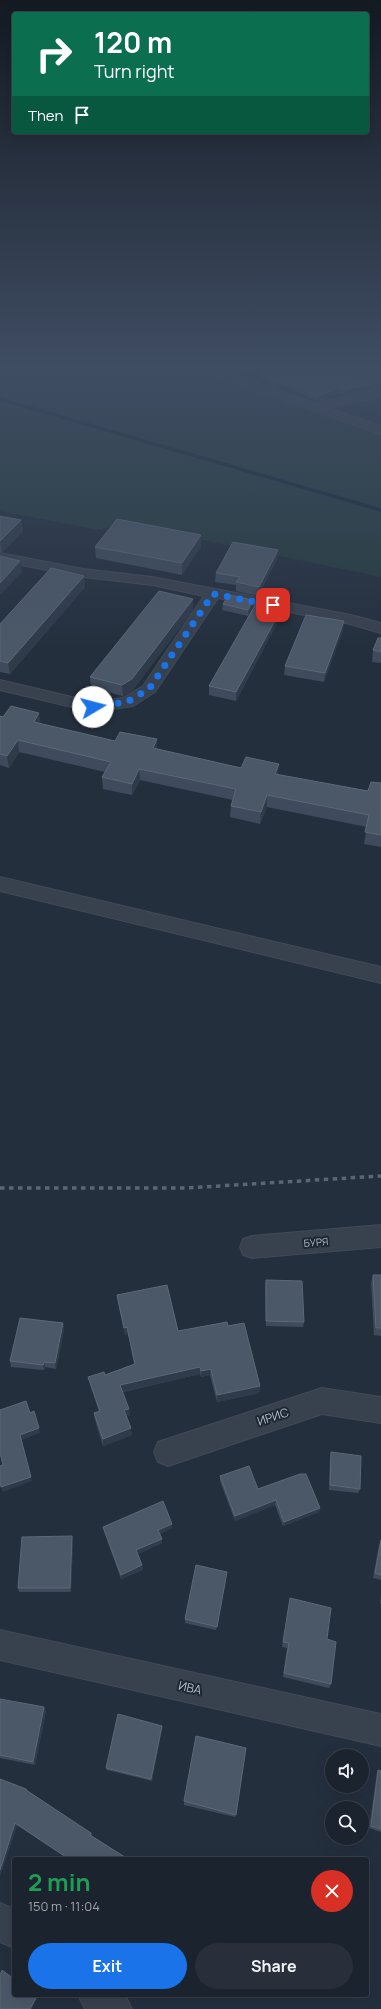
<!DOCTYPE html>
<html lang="en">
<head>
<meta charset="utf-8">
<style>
	:root { --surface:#1b232e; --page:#282f3a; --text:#f1f3f6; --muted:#a0a4aa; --line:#39404a; --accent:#1a73e8 }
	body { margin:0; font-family:Manrope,sans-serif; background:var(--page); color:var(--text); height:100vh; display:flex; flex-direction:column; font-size:15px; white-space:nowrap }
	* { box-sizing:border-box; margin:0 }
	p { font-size:13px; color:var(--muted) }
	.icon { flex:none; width:22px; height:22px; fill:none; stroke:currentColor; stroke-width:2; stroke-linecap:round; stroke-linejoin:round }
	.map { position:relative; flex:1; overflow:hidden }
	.sheet { position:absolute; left:12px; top:1857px; width:357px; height:140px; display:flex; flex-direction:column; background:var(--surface); border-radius:4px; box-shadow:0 4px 16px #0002,0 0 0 1px var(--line) }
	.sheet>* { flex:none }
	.top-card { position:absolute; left:12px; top:12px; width:357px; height:122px; border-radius:4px; box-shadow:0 4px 16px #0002,0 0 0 1px var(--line); background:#0b6e4f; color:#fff; overflow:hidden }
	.tools { position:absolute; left:325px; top:1749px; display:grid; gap:8px }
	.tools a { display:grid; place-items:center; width:44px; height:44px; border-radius:50%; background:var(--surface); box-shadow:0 4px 16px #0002,0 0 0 1px var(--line); font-size:20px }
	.pin { position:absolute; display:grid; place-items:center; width:34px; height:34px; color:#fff; margin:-17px; border-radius:8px; box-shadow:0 2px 6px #0006 }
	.me { position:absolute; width:44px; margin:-22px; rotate:82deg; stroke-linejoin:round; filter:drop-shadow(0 0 3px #0008) }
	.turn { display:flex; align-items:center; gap:14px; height:84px; padding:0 16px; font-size:18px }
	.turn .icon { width:52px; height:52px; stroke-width:2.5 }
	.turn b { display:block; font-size:28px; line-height:34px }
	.then { display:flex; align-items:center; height:38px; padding:0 16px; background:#0003; gap:8px; font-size:15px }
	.round { display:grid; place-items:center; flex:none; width:42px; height:42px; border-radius:21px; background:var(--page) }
	.headline { display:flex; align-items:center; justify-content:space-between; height:68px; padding:0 16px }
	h1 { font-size:24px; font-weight:700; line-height:30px; color:#1e9e55 }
	.action { display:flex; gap:8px; margin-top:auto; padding:8px 16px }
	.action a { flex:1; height:46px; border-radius:24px; background:var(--accent); color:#fff; font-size:16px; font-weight:700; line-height:46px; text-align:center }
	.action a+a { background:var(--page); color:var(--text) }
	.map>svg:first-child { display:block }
	.green { fill:#263c3f }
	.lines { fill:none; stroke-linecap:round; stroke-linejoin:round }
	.stream { stroke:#17263c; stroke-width:3.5 }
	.street-casing { stroke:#414a57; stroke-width:2 }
	.street { fill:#38414e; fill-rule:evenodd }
	.rail { stroke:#5a6575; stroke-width:3.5; stroke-dasharray:4.5 4.5; stroke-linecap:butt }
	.wall { fill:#3f4b5c }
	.shaded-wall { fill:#2f3b4b }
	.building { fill:#4b5868; stroke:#5c6777 }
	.route { stroke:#1a73e8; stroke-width:7; stroke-dasharray:0 12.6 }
	.labels { text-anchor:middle; stroke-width:4; stroke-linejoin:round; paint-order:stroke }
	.street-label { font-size:10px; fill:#b4bcc9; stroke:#1d2633 }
	.near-street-label { font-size:12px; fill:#b4bcc9; stroke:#1d2633 }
</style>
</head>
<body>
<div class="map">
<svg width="381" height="2009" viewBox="0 0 381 2009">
	<rect width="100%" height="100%" fill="#242f3e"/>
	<polygon class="green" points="0,366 209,366 312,407 381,430 381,577 121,523 99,530 0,511"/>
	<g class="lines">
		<polyline class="stream" points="0,399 381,510"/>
		<defs>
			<g id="street">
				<polygon points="190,366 206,366 315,403 378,390 344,380 321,366 335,366 352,374 381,383 381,397 328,408 381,426 381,434 192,368"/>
				<polygon points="0,553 83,569 152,577 351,615 381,623 381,633 350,624 218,598 155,692 133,706 93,712 0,690 0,680 93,702 123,698 143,686 204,596 152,585 83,577 0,561"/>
				<polygon points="0,877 381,967 381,983 0,891"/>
				<polygon points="381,1225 381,1247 252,1258 243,1255 240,1247 243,1239 252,1236"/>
				<polygon points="322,1388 381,1397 381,1423 322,1414 168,1466 158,1462 154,1452 158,1442"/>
				<polygon points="0,1630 381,1714 381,1746 0,1660"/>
				<polygon points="0,1903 14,1909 14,1948 0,1942"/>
				<polygon points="78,1995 125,1995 132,2009 85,2009"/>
			</g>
		</defs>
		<use href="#street" class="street-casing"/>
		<use href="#street" class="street"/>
		<polyline class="rail" points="0,1188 186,1188 381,1176"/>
	</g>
	<g class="wall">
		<polygon points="289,366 327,366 344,376 372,390 344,395 337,393 318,401 282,385 274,388 268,385 259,375 259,370"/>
		<polygon points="338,366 381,366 381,381 353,373"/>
		<polygon points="0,516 21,520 23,531 2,552 0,552"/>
		<polygon points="201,546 182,575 96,558 95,547"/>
		<polygon points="277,559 258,596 236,591 236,585 215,582 216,573"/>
		<polygon points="84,576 85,587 10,674 0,672 0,624"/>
		<polygon points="253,600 253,606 248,616 222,610 223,604"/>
		<polygon points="193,610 133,690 123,696 91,688 90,677"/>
		<polygon points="282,614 236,701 209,695 209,686"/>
		<polygon points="343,630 324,682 284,675 285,666"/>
		<polygon points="381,638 381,663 372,662 373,650"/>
		<polygon points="0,716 41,724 115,741 157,739 157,749 241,768 368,791 381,783 381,847 364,844 367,827 267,807 260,824 230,817 231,806 233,800 140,780 132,795 103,789 102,777 105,772 19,752 9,768 0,765"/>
		<polygon points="373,1275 381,1275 381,1336 374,1335 371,1283"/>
		<polygon points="266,1280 304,1322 303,1327 266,1326 265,1286"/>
		<polygon points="117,1295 178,1331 228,1326 260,1386 259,1393 217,1402 210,1375 201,1377 200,1374 123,1392 130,1415 127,1416 132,1435 103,1446 95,1420 94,1413 99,1412 90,1384 88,1377 105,1375 134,1364 128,1334 125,1335 118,1303"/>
		<polygon points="63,1323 64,1329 56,1369 45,1367 44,1370 11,1367 10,1361"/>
		<polygon points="331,1452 360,1489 358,1493 329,1490 330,1457"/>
		<polygon points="220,1476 258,1489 320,1508 319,1512 283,1526 275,1505 235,1521 220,1481"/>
		<polygon points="103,1527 172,1528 160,1534 162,1539 162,1543 138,1554 142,1565 143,1570 121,1579 104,1531"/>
		<polygon points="72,1536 73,1540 71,1592 19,1592 18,1588"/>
		<polygon points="381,1540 381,1580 373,1578 379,1545"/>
		<polygon points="227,1572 216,1630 185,1623 185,1619"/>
		<polygon points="381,1595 381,1604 380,1603"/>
		<polygon points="290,1598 327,1639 331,1684 329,1688 283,1677 287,1648 282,1647"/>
		<polygon points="0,1699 46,1711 35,1765 0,1758"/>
		<polygon points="162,1728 152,1781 107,1770 106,1768"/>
		<polygon points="246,1748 235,1817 184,1805 184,1801"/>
		<polygon points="378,1770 381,1771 381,1832 369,1828 377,1773"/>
		<polygon points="0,1779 26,1789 28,1791 28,1792 91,1833 92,1835 91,1836 128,1859 68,1859 17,1825 0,1876"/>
	</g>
	<g class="shaded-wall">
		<polygon points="282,380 282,385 274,388 275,382"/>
		<polygon points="372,384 372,390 344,395 345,390"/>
		<polygon points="338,388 337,393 318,401 318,396"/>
		<polygon points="21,520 23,531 2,552 0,541"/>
		<polygon points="201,535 201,546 182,575 182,563"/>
		<polygon points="278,550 277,559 258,596 259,587"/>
		<polygon points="20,561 22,572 0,595 0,583"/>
		<polygon points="84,576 85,587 10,674 8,663"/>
		<polygon points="193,599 193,610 133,690 123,696 122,685"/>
		<polygon points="253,600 253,606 248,616 248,610"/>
		<polygon points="283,606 282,614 236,701 236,692"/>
		<polygon points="344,621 343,630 324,682 325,673"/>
		<polygon points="39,713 41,724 34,722"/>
		<polygon points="157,739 157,751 153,748"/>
		<polygon points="18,740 19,752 9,768 7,756"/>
		<polygon points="279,764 278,776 275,774"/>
		<polygon points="139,769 140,780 132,795 132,784"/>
		<polygon points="267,795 267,807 260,824 261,812"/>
		<polygon points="63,1323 64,1329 56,1369 55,1363"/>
		<polygon points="127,1327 128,1334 125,1335 124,1328"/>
		<polygon points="44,1362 45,1367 44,1370 43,1365"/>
		<polygon points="200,1367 200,1374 121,1392 120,1385"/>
		<polygon points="211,1369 210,1375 201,1377 201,1371"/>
		<polygon points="260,1386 259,1393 217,1402 217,1395"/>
		<polygon points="129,1409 130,1415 125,1417 124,1410"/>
		<polygon points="39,1428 40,1433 21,1440 32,1481 3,1492 1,1487 20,1435"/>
		<polygon points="131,1428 132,1435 103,1446 103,1439"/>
		<polygon points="276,1500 275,1505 235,1521 235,1516"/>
		<polygon points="320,1508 319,1512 283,1526 284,1522"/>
		<polygon points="172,1524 172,1528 159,1534 158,1530"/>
		<polygon points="72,1536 73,1540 71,1592 70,1588"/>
		<polygon points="162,1539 162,1543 137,1555 136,1550"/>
		<polygon points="142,1565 143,1570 121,1579 121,1575"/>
		<polygon points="227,1572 226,1576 216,1630 217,1627"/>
		<polygon points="44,1707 46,1711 35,1765 33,1762"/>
		<polygon points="162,1726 162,1728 152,1781 151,1779"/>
		<polygon points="15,1823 17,1825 0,1876 0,1870"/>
		<polygon points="2,1970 4,1971 14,1978 14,1979"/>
		<polygon points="35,1995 37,1995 38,1996 32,2009 30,2009"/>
	</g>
	<g class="building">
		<polygon points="292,366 327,366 344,376 372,384 345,390 338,388 318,396 282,380 275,382 268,380 259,370"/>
		<polygon points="349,366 381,366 381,376 353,367"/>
		<polygon points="0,516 21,520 0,541"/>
		<polygon points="117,519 201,535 182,563 95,547"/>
		<polygon points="233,542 278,550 259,587 236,582 240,577 216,573"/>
		<polygon points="0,556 20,561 0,583"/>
		<polygon points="51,568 84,576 8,663 0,661 0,624"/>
		<polygon points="159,591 193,599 132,679 122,685 90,677"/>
		<polygon points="229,595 253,600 248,610 223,604"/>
		<polygon points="258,600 283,606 236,692 209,686"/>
		<polygon points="306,615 344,621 325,673 285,666"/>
		<polygon points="378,638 381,638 381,652 373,650"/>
		<polygon points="11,706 39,713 34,722 115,741 120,732 157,739 153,748 241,768 246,757 279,764 275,774 368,791 371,782 381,783 381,835 365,832 369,815 267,795 261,812 231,806 236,789 139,769 132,784 102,777 111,762 18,740 7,756 0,754 0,716 3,717"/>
		<polygon points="373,1275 381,1275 381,1328 376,1328"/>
		<polygon points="266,1280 302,1281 304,1322 266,1321"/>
		<polygon points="167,1285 178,1331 227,1322 228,1326 244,1323 260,1386 217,1395 211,1369 201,1371 200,1367 120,1385 129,1409 124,1410 131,1428 103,1439 94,1413 100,1411 88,1377 104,1372 105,1375 135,1364 127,1327 124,1328 117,1295"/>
		<polygon points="20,1318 63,1323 55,1363 44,1362 43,1365 10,1361"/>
		<polygon points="26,1401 30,1413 34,1411 39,1428 20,1435 31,1477 1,1487 0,1482 0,1466 3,1465 0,1453 0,1410"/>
		<polygon points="331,1452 361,1456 360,1489 330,1485"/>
		<polygon points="249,1466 258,1489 300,1474 306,1474 320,1508 284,1522 276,1500 235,1516 220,1476"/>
		<polygon points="163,1501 172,1524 158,1530 162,1539 136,1550 142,1565 121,1575 103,1527"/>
		<polygon points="72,1536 70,1588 18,1588 22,1537"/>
		<polygon points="381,1540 381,1575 375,1573"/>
		<polygon points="196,1565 227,1572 217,1627 185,1619"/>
		<polygon points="290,1598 331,1608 327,1639 336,1642 331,1684 284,1673 289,1643 283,1642"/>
		<polygon points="0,1699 44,1707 33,1762 0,1755"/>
		<polygon points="118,1714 162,1726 151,1779 106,1768"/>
		<polygon points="196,1736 246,1748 236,1815 184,1801"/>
		<polygon points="378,1770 381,1771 381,1829 371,1826"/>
		<polygon points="0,1779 26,1789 26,1790 91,1833 90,1835 128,1859 69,1859 15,1823 0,1870"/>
		<polygon points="2,1970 14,1979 14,1995 35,1995 37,1996 30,2009 0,2009 0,1975"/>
	</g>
	<linearGradient id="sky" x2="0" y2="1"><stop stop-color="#141a22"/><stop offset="0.57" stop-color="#3f4d63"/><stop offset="1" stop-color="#3f4d63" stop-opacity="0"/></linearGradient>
	<rect width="381" height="647" fill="url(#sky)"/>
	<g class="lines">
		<polyline class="route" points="93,707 127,702 149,689 213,594 273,605"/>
	</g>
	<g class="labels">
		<g class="street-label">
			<text transform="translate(316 1242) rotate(-5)" y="4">БУРЯ</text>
		</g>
		<g class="near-street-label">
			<text transform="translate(273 1417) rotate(-18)" y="4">ИРИС</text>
			<text transform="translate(190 1688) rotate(13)" y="4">ИВА</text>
		</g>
	</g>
</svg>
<div class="tools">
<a><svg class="icon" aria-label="sound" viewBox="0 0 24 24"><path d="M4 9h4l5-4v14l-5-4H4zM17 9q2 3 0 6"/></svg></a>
<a><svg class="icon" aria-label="search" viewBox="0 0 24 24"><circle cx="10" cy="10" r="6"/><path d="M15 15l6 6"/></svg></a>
</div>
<div class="pin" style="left:273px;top:605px;background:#d93025"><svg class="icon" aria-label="arrive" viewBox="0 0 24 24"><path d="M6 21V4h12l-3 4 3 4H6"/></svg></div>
<svg class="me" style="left:93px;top:707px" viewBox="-20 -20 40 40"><circle r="19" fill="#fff"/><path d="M0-13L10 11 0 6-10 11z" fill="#1a73e8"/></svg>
<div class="top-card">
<div class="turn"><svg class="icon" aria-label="right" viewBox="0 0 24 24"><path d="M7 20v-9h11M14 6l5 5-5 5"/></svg><div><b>120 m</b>Turn right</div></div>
<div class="then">Then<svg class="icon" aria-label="arrive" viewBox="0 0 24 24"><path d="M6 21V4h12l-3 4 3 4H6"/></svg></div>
</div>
<section class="sheet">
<div class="headline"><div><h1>2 min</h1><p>150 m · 11:04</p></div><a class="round" style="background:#d93025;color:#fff"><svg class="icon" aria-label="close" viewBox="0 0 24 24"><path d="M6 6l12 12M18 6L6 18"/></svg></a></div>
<div class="action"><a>Exit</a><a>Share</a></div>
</section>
</div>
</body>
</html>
